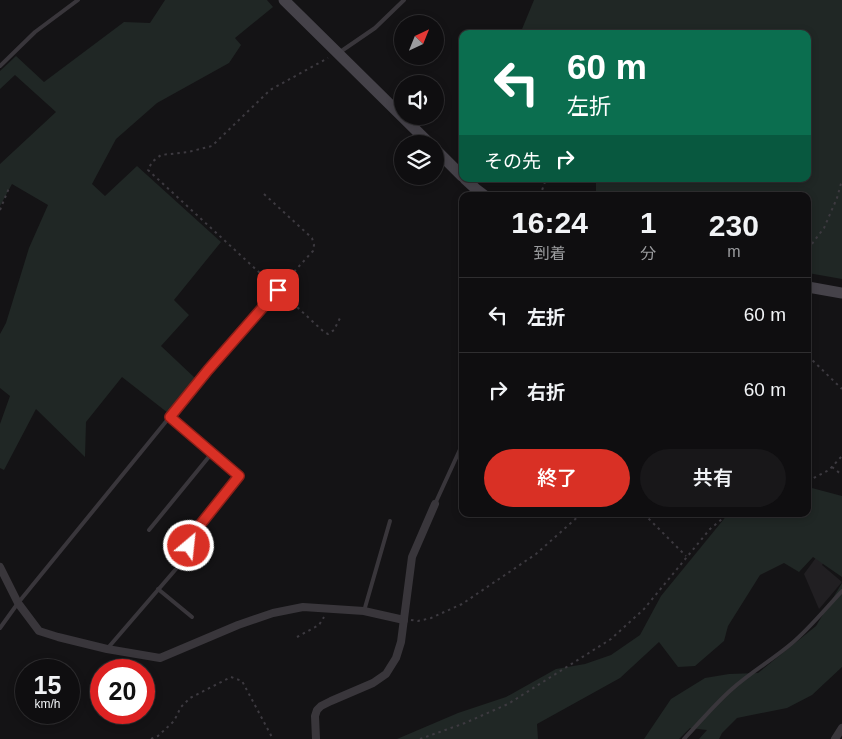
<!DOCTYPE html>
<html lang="ja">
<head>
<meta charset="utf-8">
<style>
	:root { --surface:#0f0e10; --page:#181719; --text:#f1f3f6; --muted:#9b9c9f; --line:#2f2e30; --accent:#d93025 }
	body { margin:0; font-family:Arial,"Noto Sans JP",sans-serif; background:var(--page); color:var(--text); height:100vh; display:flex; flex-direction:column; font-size:19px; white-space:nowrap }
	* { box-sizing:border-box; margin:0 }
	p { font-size:16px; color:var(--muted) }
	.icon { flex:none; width:28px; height:28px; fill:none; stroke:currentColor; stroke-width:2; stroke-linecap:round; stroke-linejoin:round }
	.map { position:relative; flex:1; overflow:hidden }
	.panel { position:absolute; left:459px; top:192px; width:352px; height:325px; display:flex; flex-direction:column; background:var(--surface); border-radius:10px; box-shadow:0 2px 8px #0003,0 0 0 1px var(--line) }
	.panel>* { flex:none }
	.top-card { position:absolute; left:459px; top:30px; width:352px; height:152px; border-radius:10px; box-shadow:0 2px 8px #0003,0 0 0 1px var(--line); background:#0b6e4f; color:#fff; overflow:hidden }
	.needle { width:32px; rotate:43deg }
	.fabs { position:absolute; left:394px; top:15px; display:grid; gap:10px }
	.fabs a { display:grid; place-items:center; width:50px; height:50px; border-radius:50%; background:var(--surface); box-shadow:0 2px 8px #0003,0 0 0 1px var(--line); font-size:25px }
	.speed { position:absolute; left:15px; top:659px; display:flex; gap:10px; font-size:25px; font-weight:700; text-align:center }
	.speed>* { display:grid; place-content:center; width:65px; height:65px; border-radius:50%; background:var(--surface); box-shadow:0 2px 8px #0003,0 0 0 1px var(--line); line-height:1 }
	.speed small { font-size:12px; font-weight:400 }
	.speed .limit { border:8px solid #d22; background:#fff; color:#111 }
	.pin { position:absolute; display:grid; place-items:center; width:42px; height:42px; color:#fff; margin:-21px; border-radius:10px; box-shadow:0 2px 8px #0006 }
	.me { position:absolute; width:55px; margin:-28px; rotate:28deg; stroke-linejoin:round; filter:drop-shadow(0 0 4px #0008) }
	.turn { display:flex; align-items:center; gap:18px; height:105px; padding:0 25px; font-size:22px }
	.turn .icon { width:65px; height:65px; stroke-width:2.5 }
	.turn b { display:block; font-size:35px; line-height:42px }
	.then { display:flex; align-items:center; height:48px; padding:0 25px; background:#0003; gap:10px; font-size:19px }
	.eta { display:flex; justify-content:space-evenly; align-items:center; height:85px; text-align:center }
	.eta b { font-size:30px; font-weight:600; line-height:35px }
	.primary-button { display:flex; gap:10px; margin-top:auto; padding:10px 25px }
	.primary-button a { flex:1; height:58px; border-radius:30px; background:var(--accent); color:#fff; font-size:20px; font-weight:600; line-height:58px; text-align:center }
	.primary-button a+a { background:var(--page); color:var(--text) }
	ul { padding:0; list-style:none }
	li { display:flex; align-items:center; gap:15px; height:75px; padding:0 25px; border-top:1px solid var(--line) }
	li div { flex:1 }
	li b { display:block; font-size:19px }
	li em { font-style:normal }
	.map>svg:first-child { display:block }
	.built { fill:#211f22 }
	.green { fill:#202725 }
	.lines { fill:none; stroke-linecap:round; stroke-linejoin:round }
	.path { stroke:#3d3a40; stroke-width:2; stroke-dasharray:2.5 4; stroke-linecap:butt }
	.lane { stroke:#39363b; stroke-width:4 }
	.street { stroke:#39363b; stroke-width:8 }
	.secondary { stroke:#454249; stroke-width:11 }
	.route-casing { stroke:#8d1f18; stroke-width:12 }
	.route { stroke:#d93025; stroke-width:9 }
</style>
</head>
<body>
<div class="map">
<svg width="842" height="739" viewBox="0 0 842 739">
	<rect width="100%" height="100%" fill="#141315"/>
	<polygon class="built" points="818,555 825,561 822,565 842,582 819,609 804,574"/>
	<g class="green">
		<polygon points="165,0 267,0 273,7 235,38 241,45 229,63 157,103 116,139 92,184 105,196 137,166 221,242 174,300 189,315 161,346 196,379 168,413 122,377 86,422 85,457 36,409 4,470 0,468 0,424 10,396 0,388 0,334 6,323 29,248 48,205 12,184 0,206 0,164 56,112 15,75 0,89 0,71 16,56 44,82 124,22 150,23"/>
		<polygon points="534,0 842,0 842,279 808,273 808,196 596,196 596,179 808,179 808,34 520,34"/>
		<polygon points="808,487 842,496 842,577 813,557 799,572 784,563 760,575 728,626 724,641 695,666 678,667 659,642 620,678 537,724 538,739 397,739 458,713 506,697 556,669 585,664 611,655 640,635 661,596 728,514 808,514"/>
		<polygon points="842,583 842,667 812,695 787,708 737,718 722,733 719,739 699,739 707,730 690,728 679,739 644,739 671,699 705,678 729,674 758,673 816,626"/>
	</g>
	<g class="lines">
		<g class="path">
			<polyline points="264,194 312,238 314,245 313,251 281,286"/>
			<polyline points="540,196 546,179"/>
			<polyline points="0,210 9,188"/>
			<polyline points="808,249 824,228 837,198 842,180"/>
			<polyline points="274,286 148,170 152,162 161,155 188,152 212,146 270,90 328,58"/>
			<polyline points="283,294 324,332 328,334 334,330 340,318"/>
			<polyline points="808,356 842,389"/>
			<polyline points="832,467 842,475"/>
			<polyline points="808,481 829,470 842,456"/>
			<polyline points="644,514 686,556"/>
			<polyline points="411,620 418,621 431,618 462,604 536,554 581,514"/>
			<polyline points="297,637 319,625 324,617"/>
			<polyline points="151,739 158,736 174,721 181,707 190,698 231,677 242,681 273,739"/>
			<polyline points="420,739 465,723 508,704 611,639 644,609 710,529 728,514"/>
		</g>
		<g class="lane">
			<polyline points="340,52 375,28 404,0"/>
			<polyline points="0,66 35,32 78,0"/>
			<polyline points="435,504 462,445"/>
			<polyline points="149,530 212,453"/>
			<polyline points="158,589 192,617"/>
			<polyline points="364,611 390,521"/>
			<polyline points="0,628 18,603 208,370 278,290"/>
			<polyline points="107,649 182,562 196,530 239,476 170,417"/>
			<path d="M684,739c16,-17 31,-35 48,-50 19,-17 40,-29 59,-45 19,-16 34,-35 51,-53"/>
		</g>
		<g class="street">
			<polyline points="0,567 18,603 39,631 58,637 107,649 160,658 238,625 273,613 303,607 364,611 404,620"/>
			<polyline points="316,739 315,716 317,710 321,706 331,701 373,683 386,674 396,658 401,642 412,557 435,504"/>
			<polyline points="835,739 842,728"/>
		</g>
		<g class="secondary">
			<polyline points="284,0 430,144"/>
			<polyline points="435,149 462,176"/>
			<polyline points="465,179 477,190 485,196"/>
			<polyline points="808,287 842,293"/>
		</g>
	</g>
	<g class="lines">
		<defs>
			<polyline id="route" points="189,546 196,530 239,476 170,417 208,370 278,290"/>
		</defs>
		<use href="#route" class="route-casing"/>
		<use href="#route" class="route"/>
	</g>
</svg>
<div class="fabs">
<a><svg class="needle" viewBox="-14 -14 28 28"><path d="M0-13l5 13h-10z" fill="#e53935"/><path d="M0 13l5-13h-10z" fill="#9b9c9f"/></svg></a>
<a><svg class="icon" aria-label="sound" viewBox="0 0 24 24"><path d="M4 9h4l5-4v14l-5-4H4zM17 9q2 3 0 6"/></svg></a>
<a><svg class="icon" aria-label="layers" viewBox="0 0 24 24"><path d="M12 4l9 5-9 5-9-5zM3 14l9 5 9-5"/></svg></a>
</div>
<div class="speed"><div>15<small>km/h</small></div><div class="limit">20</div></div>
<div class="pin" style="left:278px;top:290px;background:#d93025"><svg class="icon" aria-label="arrive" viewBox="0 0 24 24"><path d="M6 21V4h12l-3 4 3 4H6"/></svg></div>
<svg class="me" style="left:189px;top:546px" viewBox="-20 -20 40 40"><circle r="17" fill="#d93025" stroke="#fff" stroke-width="3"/><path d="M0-11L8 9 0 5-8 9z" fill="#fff"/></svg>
<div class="top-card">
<div class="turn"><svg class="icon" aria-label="left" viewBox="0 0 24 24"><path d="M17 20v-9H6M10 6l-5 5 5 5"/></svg><div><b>60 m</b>左折</div></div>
<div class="then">その先<svg class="icon" aria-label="right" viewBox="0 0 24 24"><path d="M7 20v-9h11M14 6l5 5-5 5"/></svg></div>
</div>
<section class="panel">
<div class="eta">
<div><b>16:24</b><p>到着</p></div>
<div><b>1</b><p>分</p></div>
<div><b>230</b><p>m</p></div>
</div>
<ul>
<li><svg class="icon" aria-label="left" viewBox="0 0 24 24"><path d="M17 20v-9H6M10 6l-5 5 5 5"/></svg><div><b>左折</b></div><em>60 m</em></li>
<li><svg class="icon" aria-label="right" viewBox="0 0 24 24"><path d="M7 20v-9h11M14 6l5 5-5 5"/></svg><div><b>右折</b></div><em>60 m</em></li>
</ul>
<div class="primary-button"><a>終了</a><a>共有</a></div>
</section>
</div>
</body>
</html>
